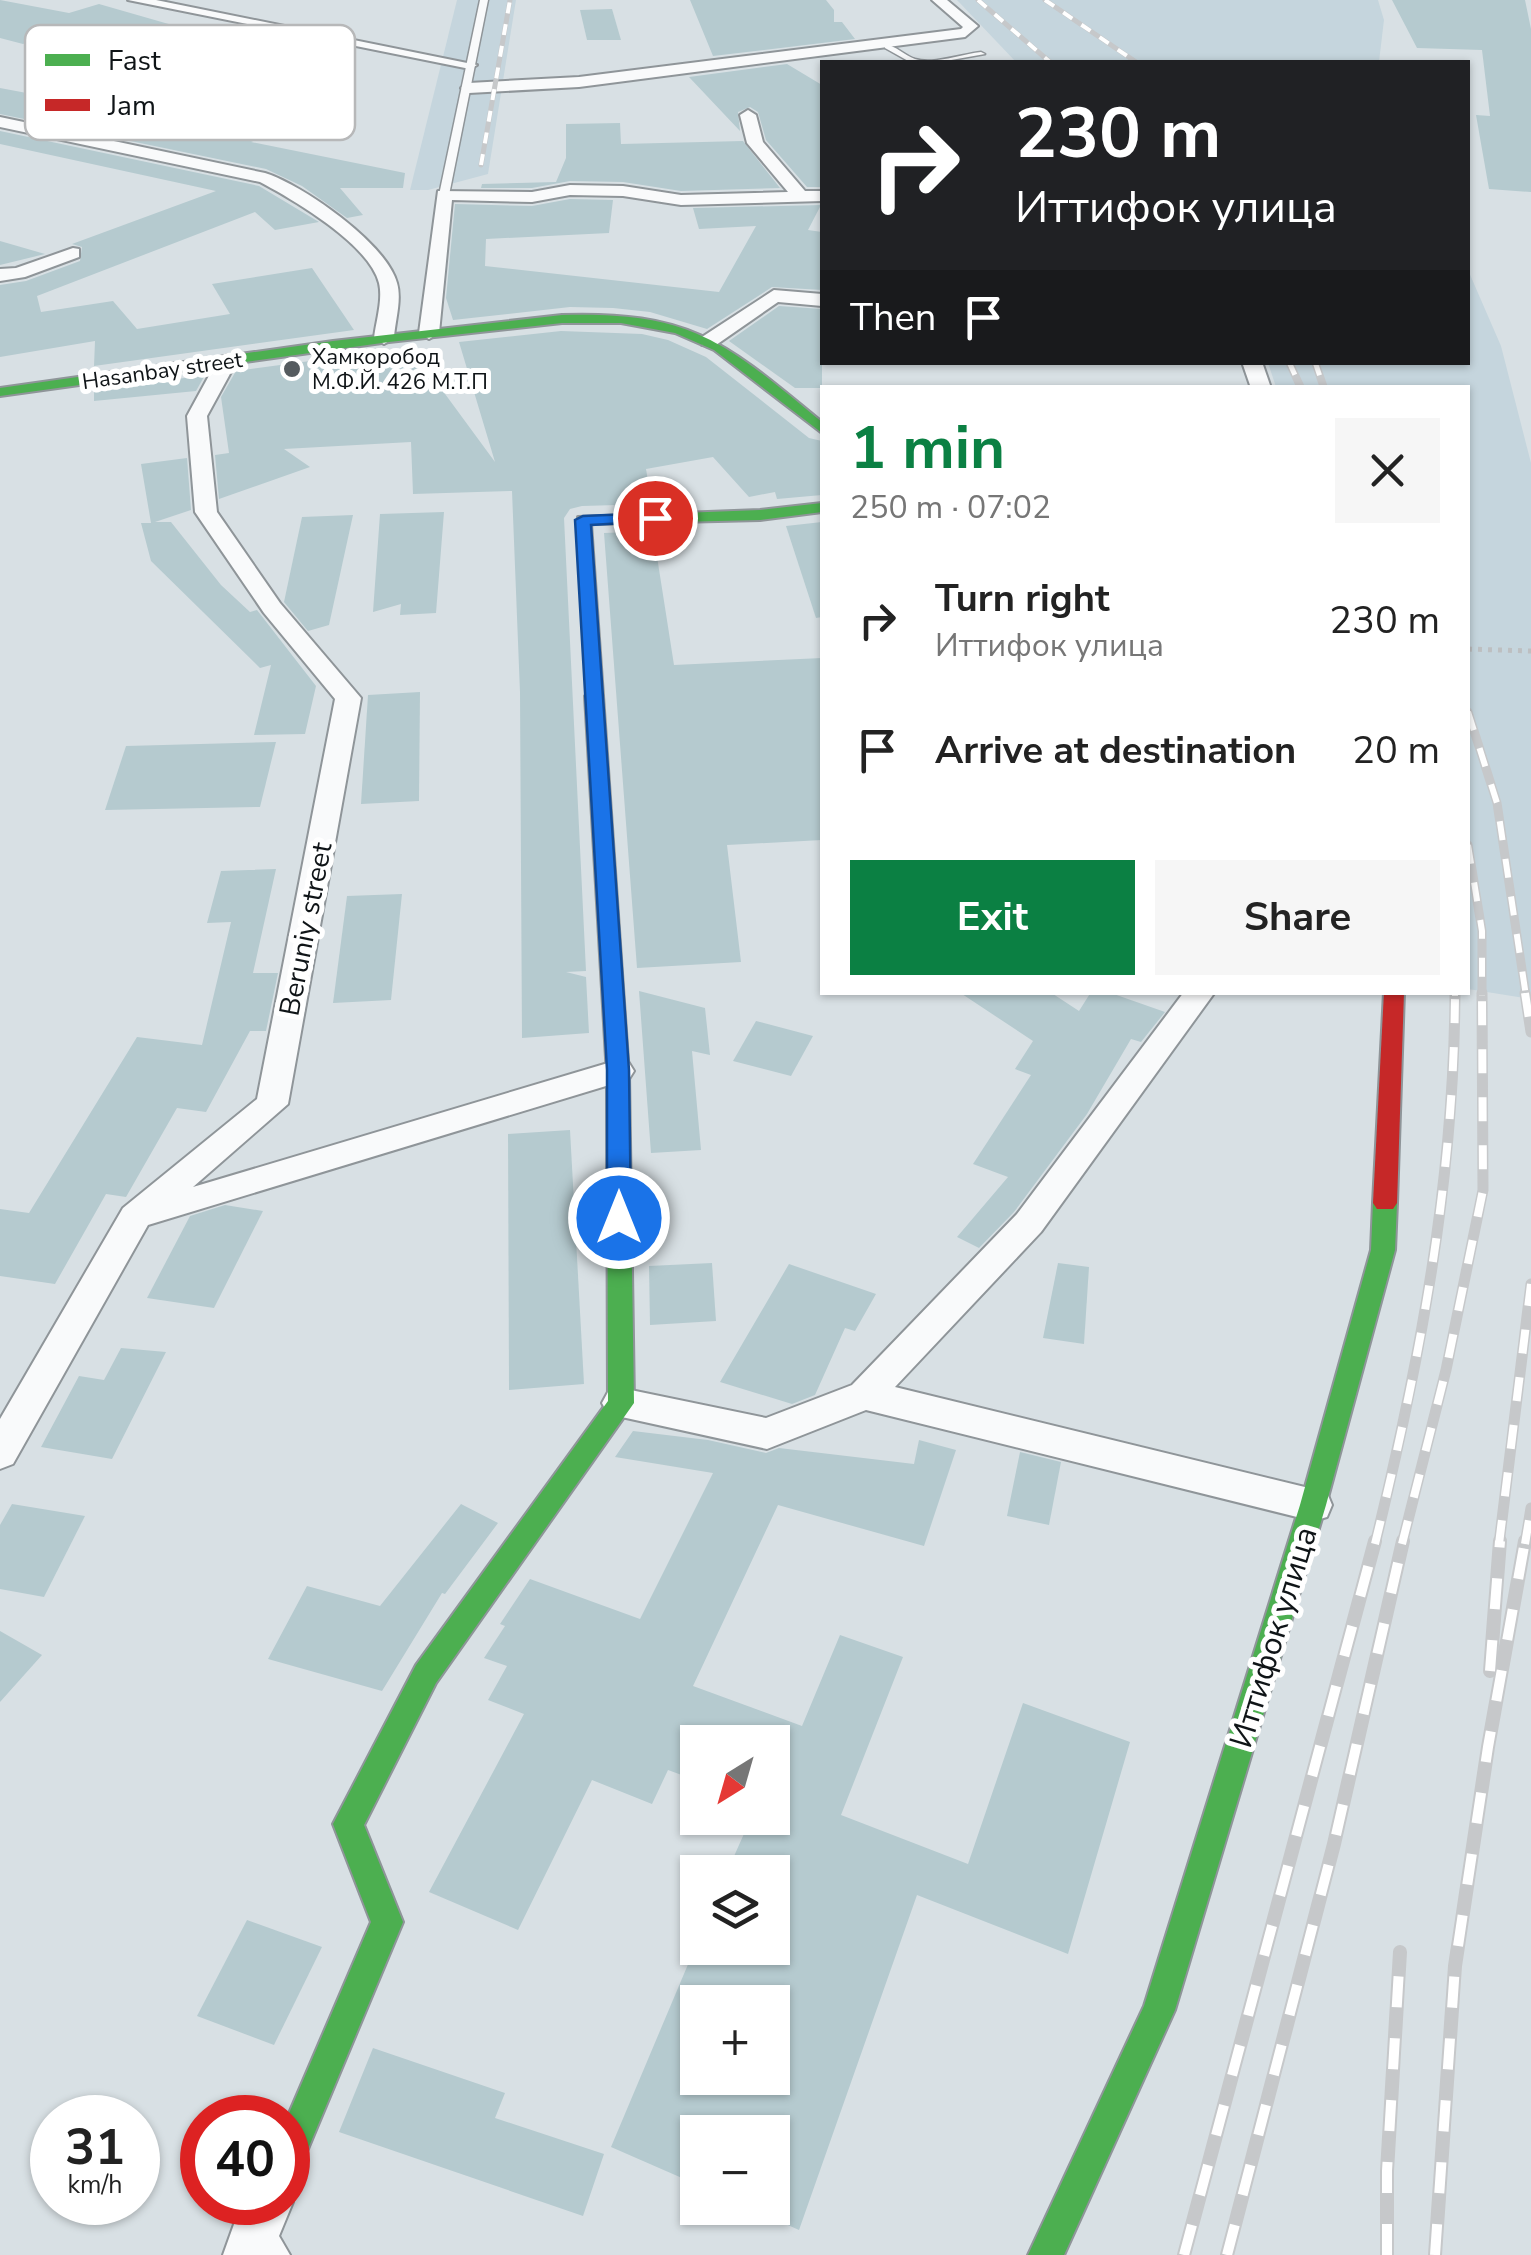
<!DOCTYPE html>
<html lang="en">
<head>
<meta charset="utf-8">
<style>
	:root { --surface:#fff; --page:#f6f6f6; --text:#222; --muted:#767676; --accent:#0b8043 }
	body { margin:0; font-family:"Nunito Sans",sans-serif; background:var(--page); color:var(--text); height:100vh; display:flex; flex-direction:column; font-size:38px; white-space:nowrap }
	* { box-sizing:border-box; margin:0 }
	p { font-size:32px; color:var(--muted) }
	.icon { flex:none; width:55px; height:55px; fill:none; stroke:currentColor; stroke-width:2; stroke-linecap:round; stroke-linejoin:round }
	.map { position:relative; flex:1; overflow:hidden }
	.panel { position:absolute; left:820px; top:385px; width:650px; height:610px; display:flex; flex-direction:column; background:var(--surface); border-radius:0px; box-shadow:0 2px 8px #0004 }
	.panel>* { flex:none }
	.top-card { position:absolute; left:820px; top:60px; width:650px; height:305px; border-radius:0px; box-shadow:0 2px 8px #0004; background:#202124; color:#fff; overflow:hidden }
	.needle { width:65px; rotate:217deg }
	.fabs { position:absolute; left:680px; top:1725px; display:grid; gap:20px }
	.fabs a { display:grid; place-items:center; width:110px; height:110px; border-radius:0px; background:var(--surface); box-shadow:0 2px 8px #0004; font-size:50px }
	.speed { position:absolute; left:30px; top:2095px; display:flex; gap:20px; font-size:50px; font-weight:700; text-align:center }
	.speed>* { display:grid; place-content:center; width:130px; height:130px; border-radius:50%; background:var(--surface); box-shadow:0 2px 8px #0004; line-height:1 }
	.speed small { font-size:25px; font-weight:400 }
	.speed .limit { border:15px solid #d22; background:#fff; color:#111 }
	.pin { position:absolute; display:grid; place-items:center; width:85px; height:85px; color:#fff; margin:-42px; border:5px solid #fff; border-radius:50%; box-shadow:0 2px 10px #0007 }
	.me { position:absolute; width:110px; margin:-55px; rotate:0deg; stroke-linejoin:round; filter:drop-shadow(0 0 8px #0008) }
	.turn { display:flex; align-items:center; gap:35px; height:210px; padding:0 30px; font-size:45px }
	.turn .icon { width:130px; height:130px; stroke-width:2.5 }
	.turn b { display:block; font-size:70px; line-height:85px }
	.then { display:flex; align-items:center; height:95px; padding:0 30px; background:#0003; gap:20px; font-size:38px }
	.round { display:grid; place-items:center; flex:none; width:105px; height:105px; border-radius:0px; background:var(--page) }
	.summary { display:flex; align-items:center; justify-content:space-between; height:170px; padding:0 30px }
	h1 { font-size:60px; font-weight:700; line-height:75px; color:var(--accent) }
	.button { display:flex; gap:20px; margin-top:auto; padding:20px 30px }
	.button a { flex:1; height:115px; border-radius:0px; background:var(--accent); color:#fff; font-size:40px; font-weight:700; line-height:115px; text-align:center }
	.button a+a { background:var(--page); color:var(--text) }
	ul { padding:0; list-style:none }
	li { display:flex; align-items:center; gap:30px; height:130px; padding:0 30px }
	li div { flex:1 }
	li b { display:block; font-size:38px }
	li em { font-style:normal }
	.map>svg:first-child { display:block }
	.built { fill:#c5d5dd }
	.building { fill:#b5cacf; fill-rule:evenodd }
	.lines { fill:none; stroke-linecap:round; stroke-linejoin:round }
	.lane-casing { stroke:#8f9599; stroke-width:3 }
	.street-casing { stroke:#8f9599; stroke-width:4 }
	.fast-casing { stroke:#8f9599; stroke-width:4 }
	.jam-casing { stroke:#8f9599; stroke-width:4 }
	.path { stroke:#bdbfc1; stroke-width:5; stroke-dasharray:4 6; stroke-linecap:butt }
	.lane { fill:#f9fafb; fill-rule:evenodd }
	.street { fill:#f9fafb; fill-rule:evenodd }
	.fast { fill:#4caf50; fill-rule:evenodd }
	.jam { fill:#c62828; fill-rule:evenodd }
	.rail-far4-casing { stroke:#c6c8ca; stroke-width:5 }
	.rail-far3-casing { stroke:#c6c8ca; stroke-width:8 }
	.rail-far2-casing { stroke:#c6c8ca; stroke-width:9 }
	.rail-far1-casing { stroke:#c6c8ca; stroke-width:11 }
	.rail-casing { stroke:#c6c8ca; stroke-width:14 }
	.rail-far4 { stroke:#fff; stroke-width:4; stroke-dasharray:11; stroke-linecap:butt }
	.rail-far3 { stroke:#fff; stroke-width:5; stroke-dasharray:14; stroke-linecap:butt }
	.rail-far2 { stroke:#fff; stroke-width:6; stroke-dasharray:19; stroke-linecap:butt }
	.rail-far1 { stroke:#fff; stroke-width:8; stroke-dasharray:24; stroke-linecap:butt }
	.rail { stroke:#fff; stroke-width:10; stroke-dasharray:31; stroke-linecap:butt }
	.route { fill:#1a73e8; stroke:#114b97; stroke-width:2.5 }
	.poi-dot { fill:#555b5f; stroke:#fff; stroke-width:4 }
	.labels { text-anchor:middle; stroke-width:10; stroke-linejoin:round; paint-order:stroke }
	.far-poi-label { font-size:22px; fill:#0f1417; stroke:#fff; text-anchor:start }
	.far-street-label { font-size:22px; fill:#0f1417; stroke:#fff }
	.street-label { font-size:28px; fill:#0f1417; stroke:#fff }
	.near-street-label { font-size:32px; fill:#0f1417; stroke:#fff }
	.key { fill:#fff; stroke:#b7b8b9; stroke-width:2.5 }
	.key-label { font-size:28px; fill:#0f1417 }
</style>
</head>
<body>
<div class="map">
<svg width="1531" height="2255" viewBox="0 0 1531 2255">
	<rect width="100%" height="100%" fill="#d8e0e4"/>
	<g class="built">
		<polygon points="457,0 516,0 488,174 428,190 410,190"/>
		<polygon points="957,0 1378,0 1384,20 1379,62 1016,62"/>
		<polygon points="1468,270 1501,346 1531,463 1531,999 1468,989 1468,388 1276,387 1268,363 1468,362"/>
	</g>
	<g class="building">
		<polygon points="0,0 69,13 99,4 200,33 227,24 350,50 200,125 260,138 251,142 405,173 403,188 340,188 363,215 347,218 302,186 266,169 0,114 0,88 149,116 231,76 71,27 23,44 0,38"/>
		<polygon points="690,0 826,0 834,10 834,22 842,22 855,39 713,56"/>
		<polygon points="1392,0 1525,0 1531,29 1531,192 1489,189 1476,115 1490,116 1482,50 1417,48"/>
		<polygon points="612,9 621,40 587,40 580,10"/>
		<polygon points="787,64 822,85 822,187 807,187 766,140 758,112 750,107 738,112 740,131 689,77"/>
		<polygon points="620,123 621,144 743,141 780,188 681,191 623,182 570,181 532,188 481,188 482,184 556,182 566,158 566,124"/>
		<polygon points="0,131 259,186 319,222 275,230 255,212 37,296 41,312 113,301 137,329 230,314 212,284 312,268 354,330 94,366 95,341 0,357 0,285 26,281 80,261 82,247 72,244 216,191 0,144"/>
		<polygon points="570,199 613,200 609,233 486,239 485,266 719,292 756,226 699,229 693,208 821,205 808,230 822,232 822,290 772,287 707,329 650,312 613,308 570,307 453,320 446,298 455,204 532,206"/>
		<polygon points="0,241 45,254 0,265"/>
		<polygon points="779,306 822,309 822,388 795,388 729,341"/>
		<polygon points="561,331 642,334 668,340 706,357 809,438 822,441 822,495 777,499 775,492 749,497 713,457 646,469 652,504 582,506 570,509 564,518 586,971 566,972 586,977 589,1033 522,1038 520,692 512,491 413,494 411,442 284,449 310,467 219,499 215,455 229,453 221,397 236,371 370,353 373,358 415,353 495,462 459,342"/>
		<polygon points="205,375 196,391 94,401 94,391"/>
		<polygon points="187,458 191,510 155,522 171,522 221,585 250,612 257,610 316,686 305,734 254,735 271,665 260,668 151,561 141,523 151,523 141,464"/>
		<polygon points="444,512 436,613 400,615 401,604 373,612 380,514"/>
		<polygon points="353,515 329,625 308,631 284,602 302,517"/>
		<polygon points="822,522 822,617 816,618 786,526"/>
		<polygon points="653,531 674,665 822,658 822,840 727,845 741,962 637,968 604,533"/>
		<polygon points="420,692 419,801 361,804 368,695"/>
		<polygon points="276,742 260,807 105,810 126,746"/>
		<polygon points="276,869 253,973 278,973 266,1031 250,1031 206,1112 177,1108 126,1197 106,1194 55,1284 0,1276 0,1209 29,1213 137,1037 202,1045 231,922 207,923 221,871"/>
		<polygon points="402,894 391,1000 333,1003 347,896"/>
		<polygon points="639,991 705,1008 710,1055 692,1051 701,1150 651,1153"/>
		<polygon points="959,992 1050,992 1079,1011 1091,992 1108,992 1165,1012 1141,1042 1131,1039 1087,1114 1014,1212 979,1248 957,1237 1008,1177 973,1164 1031,1075 1015,1069 1033,1041"/>
		<polygon points="756,1021 813,1036 791,1076 733,1061"/>
		<polygon points="570,1130 584,1384 509,1390 508,1134"/>
		<polygon points="225,1205 263,1211 214,1308 147,1298 190,1216"/>
		<polygon points="712,1263 716,1321 650,1325 649,1266"/>
		<polygon points="1058,1263 1089,1267 1084,1344 1043,1338"/>
		<polygon points="789,1264 876,1294 855,1331 845,1328 815,1395 792,1404 720,1382"/>
		<polygon points="121,1348 166,1352 112,1459 41,1447 79,1376 104,1380"/>
		<path d="M633,1431l75,9 58,13 13,-5 135,16 5,-24 37,10 -32,96 -146,-41 -85,181 109,40 38,-91 63,22 -62,158 127,49 55,-161 107,39 -62,212 -151,-59 -118,335 -27,-12v-86h-74v53l-87,-38 86,-204 1,5h74v-76h-45l24,-54h21v-76h-74v39l-30,-11 -16,34 -60,-24 -74,150 -89,-38 95,-178 -36,-14 19,-34 -23,-8 21,-32 -5,-2 30,-45 110,40 73,-146 -98,-16zM698,2002h74v76h-74z"/>
		<polygon points="1020,1452 1061,1462 1049,1525 1007,1516"/>
		<polygon points="12,1504 85,1516 44,1597 0,1589 0,1525"/>
		<polygon points="461,1504 498,1523 445,1594 442,1593 382,1691 268,1659 307,1586 380,1606"/>
		<polygon points="0,1631 42,1655 0,1702"/>
		<polygon points="247,1920 322,1947 274,2045 197,2016"/>
		<polygon points="373,2048 505,2093 495,2118 604,2154 583,2216 339,2132"/>
	</g>
	<g class="lines">
		<defs>
			<g id="lane">
				<polygon points="480,0 488,0 449,195 444,198 439,195"/>
				<path d="M885,44c11,2 19,11 30,15 18,6 47,-5 66,-7l4,2 -45,8h-30l-25,-14z"/>
			</g>
			<g id="street">
				<polygon points="128,0 156,0 477,65 470,69"/>
				<polygon points="932,0 947,0 978,26 965,37 579,87 469,93 461,88 469,83 579,77 961,29 963,27"/>
				<polygon points="748,110 756,115 763,142 805,191 822,191 822,201 681,205 623,196 570,195 532,202 452,200 439,333 429,339 419,333 438,191 532,192 570,185 623,186 681,195 788,192 747,143 740,115"/>
				<path d="M0,117l265,56c38,12 121,70 132,110 5,17 -2,38 -3,55l-10,6 -10,-6c2,-17 9,-38 5,-55 -10,-39 -85,-83 -119,-101l-260,-55z"/>
				<polygon points="73,248 79,249 79,257 25,277 0,281 0,269 16,268"/>
				<polygon points="774,290 822,294 822,306 778,302 716,345 702,345 702,337"/>
				<polygon points="227,355 237,361 207,416 217,512 280,603 361,698 288,1104 193,1187 618,1060 629,1063 634,1071 629,1079 148,1225 13,1464 0,1469 0,1419 123,1208 257,1099 335,699 264,613 195,512 187,416 217,361"/>
				<polygon points="1242,362 1262,362 1271,388 1251,388"/>
				<polygon points="1184,992 1215,992 1041,1232 895,1387 1313,1489 1327,1493 1332,1505 1327,1517 1313,1521 866,1410 767,1449 608,1414 602,1403 608,1392 621,1388 766,1418 852,1385 1017,1214"/>
				<polygon points="288,2188 293,2202 279,2236 290,2255 223,2255 242,2202 288,2202"/>
			</g>
			<g id="fast">
				<path d="M562,315c131,-4 164,28 260,107v11l-108,-83 -39,-17 -54,-10h-59l-173,19 -389,54v-8l333,-47z"/>
				<polygon points="822,503 822,512 760,520 591,524 603,696 600,700 588,700 578,517 760,510"/>
				<polygon points="618,1067 629,1075 634,1403 436,1683 364,1825 403,1922 300,2168 288,2173 287,2118 371,1922 333,1824 416,1665 608,1401 607,1075"/>
				<polygon points="1385,1194 1393,1197 1397,1203 1395,1250 1326,1505 1175,2010 1064,2255 1028,2255 1144,2006 1300,1505 1371,1250 1373,1203 1377,1197"/>
			</g>
			<g id="jam">
				<polygon points="594,691 603,696 629,1075 618,1083 607,1075 585,696"/>
				<polygon points="1384,992 1404,992 1397,1203 1393,1209 1377,1209 1373,1203"/>
			</g>
		</defs>
		<use href="#lane" class="lane-casing"/>
		<use href="#street" class="street-casing"/>
		<use href="#fast" class="fast-casing"/>
		<use href="#jam" class="jam-casing"/>
		<polyline class="path" points="1468,649 1531,651"/>
		<use href="#lane" class="lane"/>
		<use href="#street" class="street"/>
		<use href="#fast" class="fast"/>
		<use href="#jam" class="jam"/>
		<defs>
			<g id="rail-far4">
				<polyline points="978,0 1050,62"/>
				<polyline points="1045,0 1136,62"/>
				<polyline points="481,165 510,0"/>
			</g>
			<g id="rail-far3">
				<polyline points="1289,362 1301,388"/>
				<polyline points="1315,362 1324,388"/>
			</g>
			<g id="rail-far2">
				<polyline points="1468,712 1497,803 1526,996"/>
				<polyline points="1468,845 1482,931 1482,996"/>
				<polyline points="1455,996 1455,992"/>
			</g>
			<g id="rail-far1">
				<polyline points="1525,993 1531,1032"/>
				<path d="M1375,1544c45,-183 79,-362 80,-551"/>
				<polyline points="1402,1544 1446,1370 1483,1190 1482,993"/>
				<polyline points="1499,1544 1531,1284"/>
				<polyline points="1525,1544 1531,1508"/>
			</g>
			<g id="rail">
				<polyline points="1490,1671 1500,1541"/>
				<polyline points="1184,2255 1375,1541"/>
				<polyline points="1227,2255 1334,1844 1403,1541"/>
				<polyline points="1387,2255 1387,2171 1400,1952"/>
				<polyline points="1435,2255 1455,1966 1488,1747 1525,1541"/>
			</g>
		</defs>
		<use href="#rail-far4" class="rail-far4-casing"/>
		<use href="#rail-far3" class="rail-far3-casing"/>
		<use href="#rail-far2" class="rail-far2-casing"/>
		<use href="#rail-far1" class="rail-far1-casing"/>
		<use href="#rail" class="rail-casing"/>
		<use href="#rail-far4" class="rail-far4"/>
		<use href="#rail-far3" class="rail-far3"/>
		<use href="#rail-far2" class="rail-far2"/>
		<use href="#rail-far1" class="rail-far1"/>
		<use href="#rail" class="rail"/>
	</g>
	<polygon class="route" points="655,513 663,518 661,521 591,525 629,1070 631,1218 619,1227 607,1218 607,1070 575,520 583,516"/>
	<circle class="poi-dot" cx="292" cy="369" r="10"/>
	<g class="labels">
		<g class="far-poi-label">
			<text x="312" y="364">Хамкоробод<tspan x="312" dy="25">М.Ф.Й. 426 М.Т.П</tspan></text>
		</g>
		<g class="far-street-label">
			<text transform="translate(162 370) rotate(-8)" y="8">Hasanbay street</text>
		</g>
		<g class="street-label">
			<text transform="translate(305 929) rotate(-79)" y="10">Beruniy street</text>
		</g>
		<g class="near-street-label">
			<text transform="translate(1273 1637) rotate(-73)" y="11">Иттифок улица</text>
		</g>
	</g>
	<rect x="25" y="25" width="330" height="115" rx="15" class="key"/>
	<rect x="45" y="54" width="45" height="12" fill="#4caf50"/>
	<rect x="45" y="99" width="45" height="12" fill="#c62828"/>
	<g class="key-label">
		<text x="108" y="70">Fast</text>
		<text x="108" y="115">Jam</text>
	</g>
</svg>
<div class="fabs">
<a><svg class="needle" viewBox="-14 -14 28 28"><path d="M0-13l5 13h-10z" fill="#e53935"/><path d="M0 13l5-13h-10z" fill="#767676"/></svg></a>
<a><svg class="icon" aria-label="layers" viewBox="0 0 24 24"><path d="M12 4l9 5-9 5-9-5zM3 14l9 5 9-5"/></svg></a>
<a>+</a>
<a>−</a>
</div>
<div class="speed"><div>31<small>km/h</small></div><div class="limit">40</div></div>
<div class="pin" style="left:655px;top:518px;background:#d93025"><svg class="icon" aria-label="arrive" viewBox="0 0 24 24"><path d="M6 21V4h12l-3 4 3 4H6"/></svg></div>
<svg class="me" style="left:619px;top:1218px" viewBox="-20 -20 40 40"><circle r="17" fill="#1a73e8" stroke="#fff" stroke-width="3"/><path d="M0-11L8 9 0 5-8 9z" fill="#fff"/></svg>
<div class="top-card">
<div class="turn"><svg class="icon" aria-label="right" viewBox="0 0 24 24"><path d="M7 20v-9h11M14 6l5 5-5 5"/></svg><div><b>230 m</b>Иттифок улица</div></div>
<div class="then">Then<svg class="icon" aria-label="arrive" viewBox="0 0 24 24"><path d="M6 21V4h12l-3 4 3 4H6"/></svg></div>
</div>
<section class="panel">
<div class="summary"><div><h1>1 min</h1><p>250 m · 07:02</p></div><a class="round"><svg class="icon" aria-label="close" viewBox="0 0 24 24"><path d="M6 6l12 12M18 6L6 18"/></svg></a></div>
<ul>
<li><svg class="icon" aria-label="right" viewBox="0 0 24 24"><path d="M7 20v-9h11M14 6l5 5-5 5"/></svg><div><b>Turn right</b><p>Иттифок улица</p></div><em>230 m</em></li>
<li><svg class="icon" aria-label="arrive" viewBox="0 0 24 24"><path d="M6 21V4h12l-3 4 3 4H6"/></svg><div><b>Arrive at destination</b></div><em>20 m</em></li>
</ul>
<div class="button"><a>Exit</a><a>Share</a></div>
</section>
</div>
</body>
</html>
